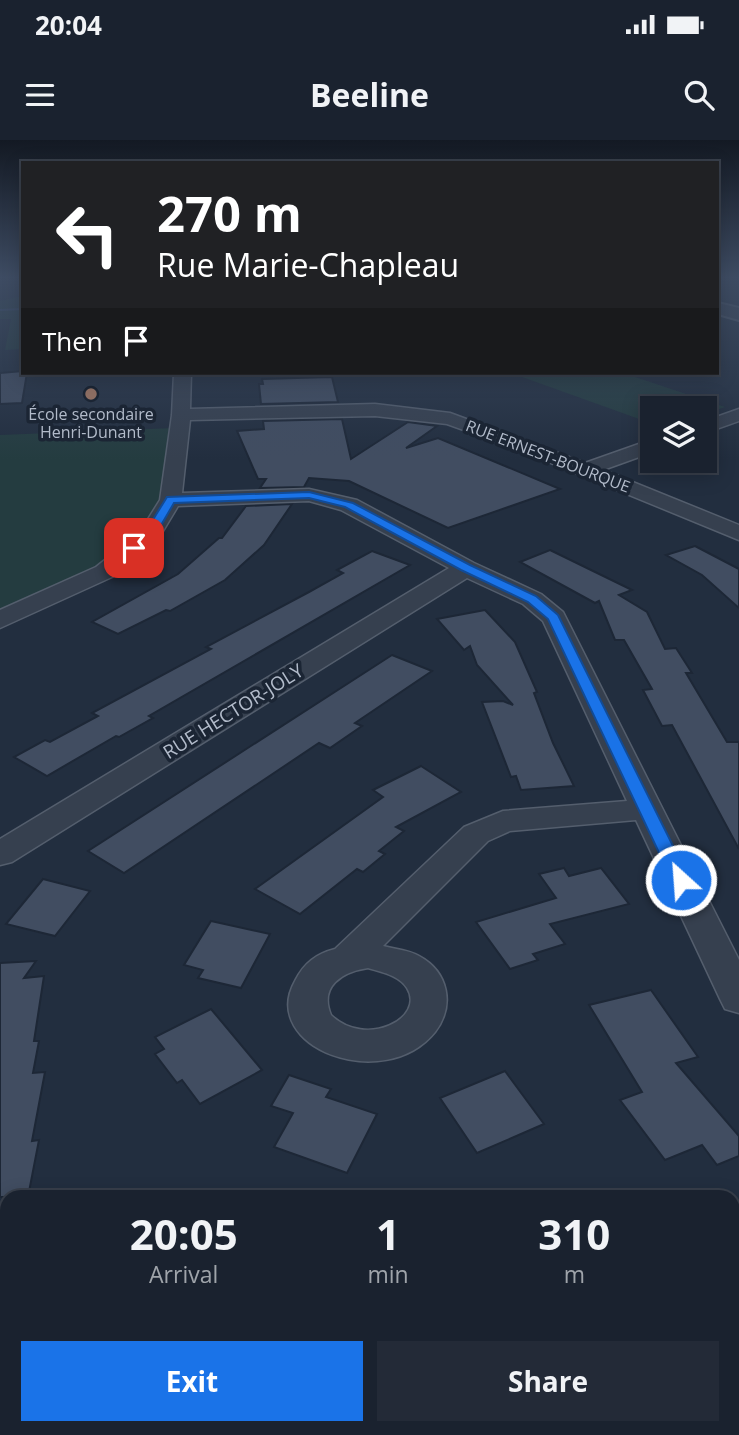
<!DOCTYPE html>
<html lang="en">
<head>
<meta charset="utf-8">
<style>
	:root { --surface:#1a222f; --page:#232a37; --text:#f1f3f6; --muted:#9fa4aa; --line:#383f4b; --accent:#1a73e8 }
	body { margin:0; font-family:"Open Sans",sans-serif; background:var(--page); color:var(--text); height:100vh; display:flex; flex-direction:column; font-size:26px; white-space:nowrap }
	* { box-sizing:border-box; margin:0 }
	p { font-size:23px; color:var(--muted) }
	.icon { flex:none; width:38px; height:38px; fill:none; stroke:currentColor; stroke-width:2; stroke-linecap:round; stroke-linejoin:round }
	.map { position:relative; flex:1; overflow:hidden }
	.details { position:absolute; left:0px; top:1050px; width:740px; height:245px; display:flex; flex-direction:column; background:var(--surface); border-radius:21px 21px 0 0; box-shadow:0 4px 18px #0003,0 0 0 2px var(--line) }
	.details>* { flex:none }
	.hud { position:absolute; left:21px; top:21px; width:698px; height:214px; border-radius:0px; box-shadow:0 4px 18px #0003,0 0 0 2px var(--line); background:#202124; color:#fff; overflow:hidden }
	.fabs { position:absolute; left:640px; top:256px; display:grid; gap:14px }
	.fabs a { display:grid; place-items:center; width:77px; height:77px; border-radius:0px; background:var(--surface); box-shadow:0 4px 18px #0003,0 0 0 2px var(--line); font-size:35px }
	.pin { position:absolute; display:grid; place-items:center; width:60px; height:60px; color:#fff; margin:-30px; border-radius:14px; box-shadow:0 4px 10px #0006 }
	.me { position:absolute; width:77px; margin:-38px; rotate:334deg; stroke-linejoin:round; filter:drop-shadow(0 0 5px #0008) }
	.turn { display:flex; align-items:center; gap:24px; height:147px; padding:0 21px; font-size:32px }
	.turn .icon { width:91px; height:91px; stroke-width:2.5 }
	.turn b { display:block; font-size:49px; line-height:60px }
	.then { display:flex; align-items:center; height:66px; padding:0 21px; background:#0003; gap:14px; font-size:26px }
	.eta { display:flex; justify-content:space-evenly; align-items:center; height:119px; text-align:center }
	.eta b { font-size:42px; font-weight:700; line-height:49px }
	.action { display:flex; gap:14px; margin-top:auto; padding:14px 21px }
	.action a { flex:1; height:80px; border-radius:0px; background:var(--accent); color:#fff; font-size:28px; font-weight:700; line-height:80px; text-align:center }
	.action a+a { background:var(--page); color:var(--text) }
	.status { display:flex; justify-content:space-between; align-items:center; height:49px; padding:0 35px; background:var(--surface); direction:ltr }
	.status svg { height:19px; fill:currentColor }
	header { display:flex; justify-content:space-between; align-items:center; height:91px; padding:0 21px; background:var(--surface); font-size:32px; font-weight:700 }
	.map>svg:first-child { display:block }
	.green { fill:#243c40 }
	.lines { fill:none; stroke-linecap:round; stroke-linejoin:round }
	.stream { fill:#344868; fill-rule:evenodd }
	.building { fill:#414d61; stroke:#1d2736; stroke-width:2 }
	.minor-casing { stroke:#545e6d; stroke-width:3 }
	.tertiary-casing { stroke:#545e6d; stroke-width:4 }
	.minor { fill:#36404f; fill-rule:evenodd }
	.tertiary { fill:#36404f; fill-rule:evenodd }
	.route { fill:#1a73e8; stroke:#114b97; stroke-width:2 }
	.education-dot { fill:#8d6e63; stroke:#1b2534; stroke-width:2.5 }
	.labels { text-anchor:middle; stroke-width:7; stroke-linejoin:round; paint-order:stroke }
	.far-poi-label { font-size:16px; fill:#b2bbca; stroke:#1b2534 }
	.far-street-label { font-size:16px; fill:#b2bbca; stroke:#1b2534 }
	.street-label { font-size:19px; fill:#b2bbca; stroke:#1b2534 }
</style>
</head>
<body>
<div class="status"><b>20:04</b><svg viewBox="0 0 49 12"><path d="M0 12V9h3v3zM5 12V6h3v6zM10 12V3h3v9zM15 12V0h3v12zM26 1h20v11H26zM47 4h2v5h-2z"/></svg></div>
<header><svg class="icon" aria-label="menu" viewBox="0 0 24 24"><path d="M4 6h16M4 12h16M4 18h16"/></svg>Beeline<svg class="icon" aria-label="search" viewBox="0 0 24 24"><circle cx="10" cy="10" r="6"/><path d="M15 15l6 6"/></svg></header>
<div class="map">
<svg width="739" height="1295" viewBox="0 0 739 1295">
	<rect width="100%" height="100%" fill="#222e3f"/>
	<g class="green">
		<polygon points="23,156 23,209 5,210 11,179 0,179 0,161"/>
		<polygon points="511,233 623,233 725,267 705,274 705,268 653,268 653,284"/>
		<polygon points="174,288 168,360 108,429 0,479 0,295"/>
	</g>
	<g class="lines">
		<polygon class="stream" points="23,168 23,170 0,171 0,169"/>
	</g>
	<g class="building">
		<polygon points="23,231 27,233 22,263 0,264 0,233"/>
		<polygon points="332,237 338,262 261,264 259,244 263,244 262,239"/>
		<polygon points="342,279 351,319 408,282 437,286 406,308 438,298 560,349 448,388 349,341 309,338 304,347 260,348 266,339 258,339 237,291 264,289 263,281"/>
		<polygon points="292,364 264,405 225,440 170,471 166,470 118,494 92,482 178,434 219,398 222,398 246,366"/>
		<polygon points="695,406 739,429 739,468 702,435 666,415"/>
		<polygon points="550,410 632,450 619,455 647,472 665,509 676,508 692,533 686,533 727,602 739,602 739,709 672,585 662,586 643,550 652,549 624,500 615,500 599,461 595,463 520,422"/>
		<polygon points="372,411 410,425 149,576 153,578 119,597 116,596 47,636 14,617 45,600 50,602 98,576 92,573 211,509 206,507 309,452 343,433 337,430"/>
		<polygon points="485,470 515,502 537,552 534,553 553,603 574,646 521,650 516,636 511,637 482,562 503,561 513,565 477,525 470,506 464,510 437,479"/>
		<polygon points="392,515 432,531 355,583 362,586 330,608 319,603 124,733 88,711"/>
		<polygon points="421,626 461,652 396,687 404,691 379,711 385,714 363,732 357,729 300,774 255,749 383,657 373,650"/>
		<polygon points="564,728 569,736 601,728 629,764 550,784 565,804 533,814 538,820 510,829 476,782 556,758 539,734"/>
		<polygon points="43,739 90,751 55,796 6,784"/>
		<polygon points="211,781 270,794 241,848 198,838 203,830 184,825"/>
		<polygon points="36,821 24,838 44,836 34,901 39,901 33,933 45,932 32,1001 39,1000 28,1057 0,1057 0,823"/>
		<polygon points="651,850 698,917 676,923 739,996 739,1016 717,1025 702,1005 665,1020 620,960 642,952 589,865"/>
		<polygon points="211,869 262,930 200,964 182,940 177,943 155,914 164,909 155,897"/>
		<polygon points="505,931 544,984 477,1013 440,958"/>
		<polygon points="289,935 331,949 326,957 377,974 347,1033 274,1007 293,973 271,966"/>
	</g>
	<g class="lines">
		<defs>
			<g id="minor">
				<path d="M174,233h17l-1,36 185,-5 75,9 135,50 68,-24v13l-50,18 136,55v15l-217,-89 -75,-27 -72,-8 -185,4 -8,73 127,-4 48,11 117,63 67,31 22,18 176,348v53l-14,-4 -5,-10 -84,-179 -126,11 -22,10 -105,105c11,3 26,4 36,10 30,16 36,50 16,76 -51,63 -177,15 -140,-51 9,-18 21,-27 40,-32l129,-122 39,-16 124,-10 -84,-180 -20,-17 -56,-26 -455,284 -12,3v-26l449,-271 -108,-58 -32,-9 -131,5 -21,35 -45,36 -112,51v-18l96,-43 44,-35 20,-32 12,-85zM368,828c13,4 31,7 39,20 19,30 -41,61 -76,27 -12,-29 11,-43 37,-47z"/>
				<polygon points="739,269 739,281 705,293 705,281"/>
				<polygon points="739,1251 739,1295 713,1295 710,1288 733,1288 733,1252"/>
				<polygon points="561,1288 675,1288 672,1295 558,1295"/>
			</g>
			<polygon id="tertiary" points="718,163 739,168 739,180 718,174"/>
		</defs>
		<use href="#minor" class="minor-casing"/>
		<use href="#tertiary" class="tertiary-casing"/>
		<use href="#minor" class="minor"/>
		<use href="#tertiary" class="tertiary"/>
	</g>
	<linearGradient id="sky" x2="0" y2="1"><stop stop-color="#131923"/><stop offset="0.43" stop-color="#3e4c63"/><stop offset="1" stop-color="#3e4c63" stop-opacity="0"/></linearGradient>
	<rect width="739" height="319" fill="url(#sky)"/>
	<polygon class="route" points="309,352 353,363 470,425 536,456 558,475 690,740 687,744 675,744 672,740 548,479 528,462 461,430 345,367 309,358 174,363 153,399 138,411 128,408 144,394 167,357"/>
	<circle class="education-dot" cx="91" cy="254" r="7"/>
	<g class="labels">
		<g class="far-poi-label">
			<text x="91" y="280">École secondaire<tspan x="91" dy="18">Henri-Dunant</tspan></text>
		</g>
		<g class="far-street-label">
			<text transform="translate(548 316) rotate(21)" y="6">RUE ERNEST-BOURQUE</text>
		</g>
		<g class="street-label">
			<text transform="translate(233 571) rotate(-32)" y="7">RUE HECTOR-JOLY</text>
		</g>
	</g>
</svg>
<div class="fabs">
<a><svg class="icon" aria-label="layers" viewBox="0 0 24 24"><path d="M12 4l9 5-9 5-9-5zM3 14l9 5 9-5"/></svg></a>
</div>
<div class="pin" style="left:134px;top:408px;background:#d93025"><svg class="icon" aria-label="arrive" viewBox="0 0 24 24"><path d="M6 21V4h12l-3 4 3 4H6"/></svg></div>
<svg class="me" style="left:681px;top:740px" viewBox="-20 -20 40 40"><circle r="17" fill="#1a73e8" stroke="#fff" stroke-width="3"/><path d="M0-11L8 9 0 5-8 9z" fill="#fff"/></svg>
<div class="hud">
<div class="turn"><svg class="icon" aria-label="left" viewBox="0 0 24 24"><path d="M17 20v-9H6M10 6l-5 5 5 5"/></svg><div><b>270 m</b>Rue Marie-Chapleau</div></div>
<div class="then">Then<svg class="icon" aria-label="arrive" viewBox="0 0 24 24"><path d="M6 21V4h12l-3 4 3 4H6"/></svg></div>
</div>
<section class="details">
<div class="eta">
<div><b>20:05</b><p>Arrival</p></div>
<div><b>1</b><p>min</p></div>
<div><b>310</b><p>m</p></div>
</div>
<div class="action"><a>Exit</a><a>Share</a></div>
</section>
</div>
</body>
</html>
